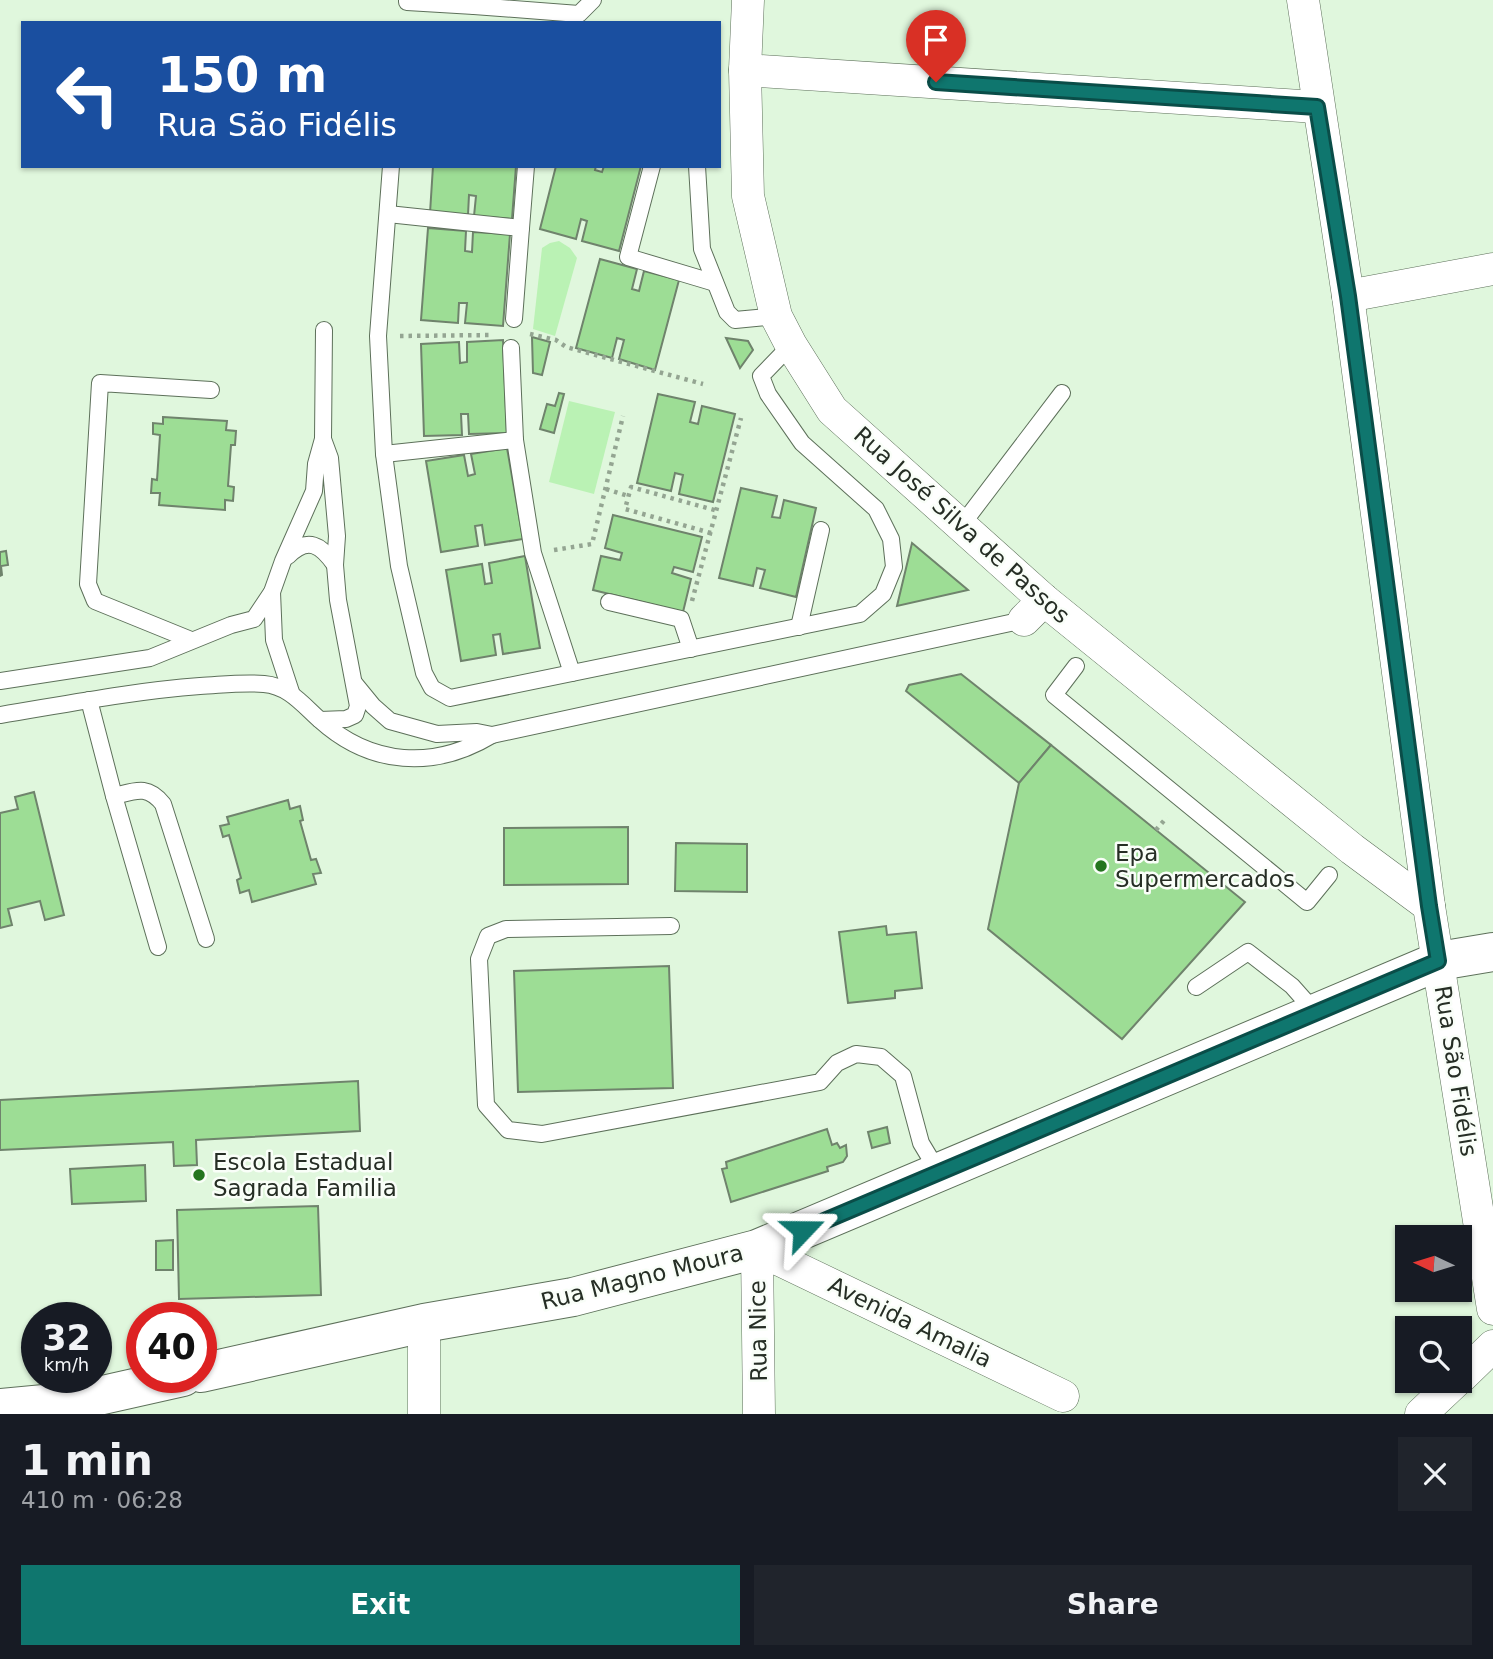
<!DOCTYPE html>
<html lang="en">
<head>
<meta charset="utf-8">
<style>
	:root { --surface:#171b24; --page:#20242c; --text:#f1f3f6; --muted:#9ea1a6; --accent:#0f766e }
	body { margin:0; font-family:"DejaVu Sans",sans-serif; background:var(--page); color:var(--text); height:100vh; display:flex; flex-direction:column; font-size:26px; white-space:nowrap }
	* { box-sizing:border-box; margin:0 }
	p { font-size:23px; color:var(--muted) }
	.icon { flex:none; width:38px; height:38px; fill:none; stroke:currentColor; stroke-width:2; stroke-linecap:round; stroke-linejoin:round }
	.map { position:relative; height:1414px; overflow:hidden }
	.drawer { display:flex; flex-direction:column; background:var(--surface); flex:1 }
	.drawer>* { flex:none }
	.top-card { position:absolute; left:21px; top:21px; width:700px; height:147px; border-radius:0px; box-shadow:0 2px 5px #0004; background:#1a4fa0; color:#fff; overflow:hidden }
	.needle { width:46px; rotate:274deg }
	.controls { position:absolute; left:1395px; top:1225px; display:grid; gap:14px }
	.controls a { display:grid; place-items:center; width:77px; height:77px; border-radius:0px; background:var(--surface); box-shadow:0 2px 5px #0004; font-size:35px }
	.speed { position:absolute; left:21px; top:1302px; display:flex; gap:14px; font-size:35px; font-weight:700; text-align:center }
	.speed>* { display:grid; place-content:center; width:91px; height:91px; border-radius:50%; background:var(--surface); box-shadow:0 2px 5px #0004; line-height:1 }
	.speed small { font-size:18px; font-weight:400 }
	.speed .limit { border:10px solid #d22; background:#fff; color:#111 }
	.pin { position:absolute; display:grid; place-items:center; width:60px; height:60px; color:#fff; margin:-72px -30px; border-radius:50% 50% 50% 0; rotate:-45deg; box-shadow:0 0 7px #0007 }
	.pin .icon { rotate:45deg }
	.me { position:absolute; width:77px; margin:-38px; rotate:67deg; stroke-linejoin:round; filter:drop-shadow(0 0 5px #0008) }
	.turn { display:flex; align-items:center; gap:24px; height:147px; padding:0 21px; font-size:32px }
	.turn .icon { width:91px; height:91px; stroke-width:2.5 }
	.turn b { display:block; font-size:49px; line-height:60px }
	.round { display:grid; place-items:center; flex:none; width:74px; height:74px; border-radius:0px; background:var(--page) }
	.summary { display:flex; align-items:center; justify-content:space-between; height:119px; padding:0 21px }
	h1 { font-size:42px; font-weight:800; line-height:52px }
	.button { display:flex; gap:14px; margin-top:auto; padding:14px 21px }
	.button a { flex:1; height:80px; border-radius:0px; background:var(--accent); color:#fff; font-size:28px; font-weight:800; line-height:80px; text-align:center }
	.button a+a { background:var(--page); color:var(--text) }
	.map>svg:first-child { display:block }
	.green { fill:#baf2b4 }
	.building { fill:#9ddd95; stroke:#6f836c; stroke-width:2 }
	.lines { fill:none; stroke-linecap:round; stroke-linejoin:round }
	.lane-casing { stroke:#5d705a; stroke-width:18 }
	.street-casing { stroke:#5d705a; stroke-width:33 }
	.secondary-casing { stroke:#5d705a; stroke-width:40 }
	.path { stroke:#94a592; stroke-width:4.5; stroke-dasharray:3.5 5; stroke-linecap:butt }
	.lane { stroke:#fff; stroke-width:16 }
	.street { stroke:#fff; stroke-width:32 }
	.secondary { stroke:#fff; stroke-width:38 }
	.route-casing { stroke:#0a4d48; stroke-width:18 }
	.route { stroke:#0f766e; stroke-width:12 }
	.poi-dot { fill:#24751e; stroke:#f9fef8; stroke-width:2.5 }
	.labels { text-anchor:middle; stroke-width:5; stroke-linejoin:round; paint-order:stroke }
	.street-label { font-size:23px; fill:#262e25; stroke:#f9fef8 }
	.poi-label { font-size:23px; fill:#262e25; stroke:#f9fef8; text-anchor:start }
</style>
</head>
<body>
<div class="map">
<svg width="1493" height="1414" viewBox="0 0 1493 1414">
	<rect width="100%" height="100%" fill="#e0f7dd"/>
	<g class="green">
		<polygon points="559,241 570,248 577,258 555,336 533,329 542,248 550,243"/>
		<polygon points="569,401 615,412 594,494 549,482"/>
	</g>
	<g class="building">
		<polygon points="433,166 516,166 512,219 474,216 476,196 469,195 468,215 430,213"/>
		<polygon points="556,166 596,166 595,170 602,172 604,166 641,166 619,251 582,241 587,221 581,219 576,239 540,229"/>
		<polygon points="428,228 466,231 465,251 472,252 473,232 510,234 503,326 465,323 467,303 459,303 458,323 421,320"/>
		<polygon points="600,259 637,269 632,289 639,291 644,271 679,280 655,370 619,359 624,340 617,338 612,358 576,348"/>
		<polygon points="532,337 550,342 542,375 533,373"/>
		<polygon points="726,338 748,341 753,350 740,368"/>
		<polygon points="503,340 507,433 469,434 468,414 461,414 462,435 424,436 421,344 459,342 460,363 467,362 467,342"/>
		<polygon points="559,393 564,394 554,433 540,429 547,404 555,406"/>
		<polygon points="658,394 695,402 690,422 698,424 702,406 735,414 713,502 679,494 683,475 675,473 671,491 637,483"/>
		<polygon points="163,417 227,421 226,430 236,431 235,445 231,445 228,486 234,487 233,501 225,500 225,510 159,505 160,493 151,493 152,479 157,480 160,435 153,434 153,423 163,424"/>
		<polygon points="507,448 523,539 485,545 482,525 475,526 478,546 441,552 426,461 464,455 468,476 475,474 471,454"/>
		<polygon points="741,488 777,496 772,517 780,518 784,500 816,508 796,597 760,588 765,570 757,568 753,586 719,578"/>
		<polygon points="613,515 702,537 693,572 674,567 672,573 691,579 683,612 593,590 601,556 620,560 622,553 605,548"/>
		<polygon points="912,543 968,590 897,606"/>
		<polygon points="6,551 8,565 1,566 2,575 0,576 0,552"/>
		<polygon points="525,556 540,648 503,654 500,634 493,635 496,655 461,661 446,570 482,564 485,584 492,583 489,563"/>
		<polygon points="961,674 1051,745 1019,783 906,691 909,685"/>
		<polygon points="1051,745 1245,902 1122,1039 988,929 1019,783"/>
		<polygon points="34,792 64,915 45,920 40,901 8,909 12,925 0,928 0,813 18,809 15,797"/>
		<polygon points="288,800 290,809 300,806 303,820 300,821 311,860 316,859 321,873 313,874 316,884 252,902 249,890 240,893 237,880 241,878 229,835 223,837 220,826 229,824 227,817"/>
		<polygon points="628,827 628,884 504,885 504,828"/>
		<polygon points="676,843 747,844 747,892 675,891"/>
		<polygon points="886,926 887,935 916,932 922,988 895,991 895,998 848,1003 839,932"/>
		<polygon points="669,966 673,1088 518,1092 514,971"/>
		<polygon points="358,1081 360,1131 196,1140 197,1165 174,1166 173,1142 0,1150 0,1100"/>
		<polygon points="887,1127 890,1143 872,1148 868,1132"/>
		<polygon points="827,1129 832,1145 837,1143 840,1148 846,1145 847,1156 843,1162 827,1167 828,1171 731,1202 722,1169 727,1168 726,1162"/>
		<polygon points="145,1165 146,1201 72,1204 70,1169"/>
		<polygon points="318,1206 321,1295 179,1299 177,1210"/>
		<polygon points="173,1240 173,1270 156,1270 156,1241"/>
	</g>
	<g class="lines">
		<defs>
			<g id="lane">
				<polyline points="407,0 407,2 474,6"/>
				<polyline points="474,0 474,6 579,14 593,0"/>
				<polyline points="391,166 378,336 384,454 399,566 424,673 432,688 450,698 860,614 883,594 894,567 891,539 876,509 802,443 768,394 761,376 791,345"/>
				<polyline points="652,166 628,257 715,283"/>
				<polyline points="697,166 702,249 727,312 735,320 776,316"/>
				<polyline points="388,214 521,228 514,319"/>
				<polyline points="521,228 526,166"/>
				<polyline points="511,348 515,440 533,553 572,673"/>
				<polyline points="323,439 324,330"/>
				<polyline points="384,454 515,440"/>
				<polyline points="961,526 1062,393"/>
				<path d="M288,556c20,-20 33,-11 47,9"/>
				<polyline points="272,592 274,640 291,692"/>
				<polyline points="609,602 681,619 691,649"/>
				<polyline points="799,627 821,530"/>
				<polyline points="191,640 95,601 88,584 100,383 211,390"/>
				<polyline points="1076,666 1054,695 1307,902 1329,875"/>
				<polyline points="0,681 150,658 231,625 254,619 272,592 283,561 314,491 316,464 323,439 330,458 337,536 335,565 338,600 358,706 355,715 346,719 320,720"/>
				<polyline points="89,700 114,796 158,947"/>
				<path d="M0,715c67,-11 133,-24 200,-29 21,-1 43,-4 64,-2 25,2 39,21 56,36 51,46 114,50 172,15l-15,-3 -40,2 -47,-13 -17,-15 -18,-22"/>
				<polyline points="492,735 1024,620"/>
				<path d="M114,796c21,-5 33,-12 49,8l43,135"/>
				<polyline points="671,926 506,929 488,936 479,959 486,1105 508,1130 542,1134 820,1082 837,1063 856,1054 881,1057 903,1076 921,1143 939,1173"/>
				<polyline points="1196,987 1248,952 1292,986 1316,1013"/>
			</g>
			<g id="street">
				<polyline points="748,0 745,70 748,196 776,316 791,345 832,410 1044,600 1352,849 1429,906"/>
				<polyline points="1303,0 1348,296 1429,906 1493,1309"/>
				<polyline points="745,70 1317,107"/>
				<polyline points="1348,296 1493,269"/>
				<polyline points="1024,620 1044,600"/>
				<polyline points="1460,1378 1493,1346"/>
				<polyline points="424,1414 424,1323"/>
				<polyline points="759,1414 757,1249 1063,1396"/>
				<polyline points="1421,1414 1456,1381"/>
			</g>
			<g id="secondary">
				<polyline points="201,1373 424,1323 573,1297 757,1249 1439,961 1493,952"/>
				<polyline points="0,1408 76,1401 183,1377"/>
			</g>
		</defs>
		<use href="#lane" class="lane-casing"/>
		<use href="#street" class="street-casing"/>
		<use href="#secondary" class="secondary-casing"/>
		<g class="path">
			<polyline points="530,334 556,340 566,347 703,384"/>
			<polyline points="400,336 493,335"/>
			<polyline points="606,489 628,496"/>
			<polyline points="711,533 625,509 631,487 718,511"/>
			<polyline points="554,550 592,544 623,416"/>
			<polyline points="692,601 741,418"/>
			<polyline points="1156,830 1167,817"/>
		</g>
		<use href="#lane" class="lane"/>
		<use href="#street" class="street"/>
		<use href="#secondary" class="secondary"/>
	</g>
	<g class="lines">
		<defs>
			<polyline id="route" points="803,1230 1438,961 1429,906 1348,296 1317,107 936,82"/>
		</defs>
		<use href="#route" class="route-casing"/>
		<use href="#route" class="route"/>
	</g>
	<g class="poi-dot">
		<circle cx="1101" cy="866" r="7"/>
		<circle cx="199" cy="1175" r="7"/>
	</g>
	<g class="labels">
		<g class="street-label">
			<text transform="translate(962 525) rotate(42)" y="8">Rua José Silva de Passos</text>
			<text transform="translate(1456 1071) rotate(81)" y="8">Rua São Fidélis</text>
			<text transform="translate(642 1277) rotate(-14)" y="8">Rua Magno Moura</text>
			<text transform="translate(910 1322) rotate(26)" y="8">Avenida Amalia</text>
			<text transform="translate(758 1331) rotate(-91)" y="8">Rua Nice</text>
		</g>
		<g class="poi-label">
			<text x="1115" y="861">Epa<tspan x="1115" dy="26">Supermercados</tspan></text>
			<text x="213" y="1170">Escola Estadual<tspan x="213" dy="26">Sagrada Familia</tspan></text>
		</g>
	</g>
</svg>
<div class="controls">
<a><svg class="needle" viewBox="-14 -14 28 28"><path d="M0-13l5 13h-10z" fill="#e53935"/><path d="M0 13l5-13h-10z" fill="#9ea1a6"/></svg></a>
<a><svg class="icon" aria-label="search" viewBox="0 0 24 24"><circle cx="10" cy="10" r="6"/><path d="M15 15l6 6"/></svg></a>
</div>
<div class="speed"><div>32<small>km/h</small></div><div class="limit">40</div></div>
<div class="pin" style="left:936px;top:82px;background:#d93025"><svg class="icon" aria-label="arrive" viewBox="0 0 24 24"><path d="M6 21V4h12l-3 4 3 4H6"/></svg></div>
<svg class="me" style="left:803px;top:1230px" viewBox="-20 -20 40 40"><path d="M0-17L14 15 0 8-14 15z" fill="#0f766e" stroke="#fff" stroke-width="4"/></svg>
<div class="top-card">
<div class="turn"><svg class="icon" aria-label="left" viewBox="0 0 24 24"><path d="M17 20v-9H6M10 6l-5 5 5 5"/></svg><div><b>150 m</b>Rua São Fidélis</div></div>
</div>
</div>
<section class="drawer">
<div class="summary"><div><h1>1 min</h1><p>410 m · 06:28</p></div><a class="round"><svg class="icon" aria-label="close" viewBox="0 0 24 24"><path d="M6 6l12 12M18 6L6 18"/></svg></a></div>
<div class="button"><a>Exit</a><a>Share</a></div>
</section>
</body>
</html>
